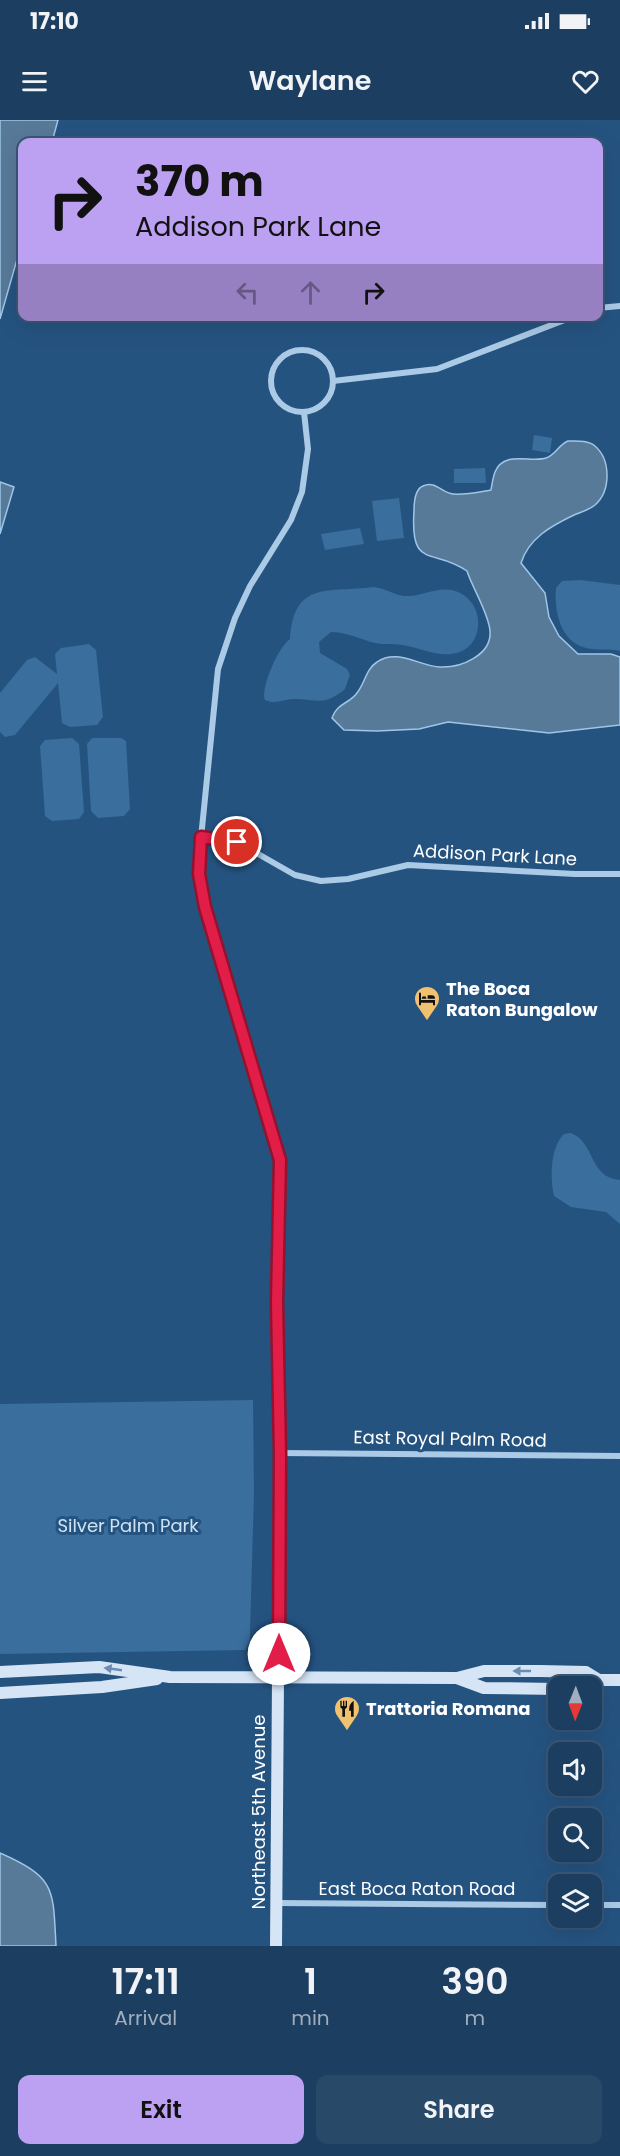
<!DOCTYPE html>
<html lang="en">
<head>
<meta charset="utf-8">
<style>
	:root { --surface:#1c3e60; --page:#294969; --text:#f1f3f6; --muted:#a0aebd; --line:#3a5775; --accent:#bca0f2 }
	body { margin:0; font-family:Poppins,sans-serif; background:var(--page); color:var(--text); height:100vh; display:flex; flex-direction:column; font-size:22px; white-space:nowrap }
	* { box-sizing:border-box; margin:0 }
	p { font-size:20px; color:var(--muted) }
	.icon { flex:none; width:33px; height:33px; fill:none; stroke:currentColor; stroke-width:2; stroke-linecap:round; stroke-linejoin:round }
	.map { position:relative; height:1826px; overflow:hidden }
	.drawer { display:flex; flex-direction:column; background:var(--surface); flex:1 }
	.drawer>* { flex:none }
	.top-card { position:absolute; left:18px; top:18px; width:585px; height:183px; border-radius:12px; box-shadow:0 6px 24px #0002,0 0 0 2px var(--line); background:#bca0f2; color:#111; overflow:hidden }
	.needle { width:39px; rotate:181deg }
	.controls { position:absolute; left:548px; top:1556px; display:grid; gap:12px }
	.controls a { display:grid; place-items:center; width:54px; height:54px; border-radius:12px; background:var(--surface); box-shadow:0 6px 24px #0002,0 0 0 2px var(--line); font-size:30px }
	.pin { position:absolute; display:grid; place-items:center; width:51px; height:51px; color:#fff; margin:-26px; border:3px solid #fff; border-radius:50%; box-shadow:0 2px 6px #0007 }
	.me { position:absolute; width:66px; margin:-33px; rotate:0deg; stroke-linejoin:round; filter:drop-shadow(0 0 4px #0008) }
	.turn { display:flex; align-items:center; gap:21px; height:126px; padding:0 18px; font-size:27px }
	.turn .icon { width:78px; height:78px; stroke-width:2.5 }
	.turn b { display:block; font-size:42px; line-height:51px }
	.lanes { display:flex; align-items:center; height:57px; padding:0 18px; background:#0003; justify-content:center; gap:30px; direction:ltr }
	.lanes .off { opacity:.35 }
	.eta { display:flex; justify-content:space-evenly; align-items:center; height:102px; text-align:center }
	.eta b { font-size:36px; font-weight:600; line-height:42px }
	.action { display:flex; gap:12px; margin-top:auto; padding:12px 18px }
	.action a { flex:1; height:69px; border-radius:12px; background:var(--accent); color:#111; font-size:24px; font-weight:600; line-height:69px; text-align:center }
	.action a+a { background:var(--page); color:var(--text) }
	.status { display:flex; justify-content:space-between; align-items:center; height:42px; padding:0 30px; background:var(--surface); direction:ltr }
	.status svg { height:16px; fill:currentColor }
	header { display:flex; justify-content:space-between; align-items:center; height:78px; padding:0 18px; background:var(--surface); font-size:27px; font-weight:600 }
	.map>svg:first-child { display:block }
	.green { fill:#396e9d }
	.water { fill:#587a99; stroke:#9fc6e7; stroke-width:1.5 }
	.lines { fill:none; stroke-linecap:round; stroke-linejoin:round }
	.street { stroke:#abcae6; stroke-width:6 }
	.secondary { stroke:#d5e5f6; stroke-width:12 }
	.oneway { fill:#6b8daf }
	.route-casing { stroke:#92132f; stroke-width:15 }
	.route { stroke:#e11d48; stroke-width:10 }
	.labels { text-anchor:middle; stroke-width:6; stroke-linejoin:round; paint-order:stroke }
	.street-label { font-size:18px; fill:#fff; stroke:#255380 }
	.poi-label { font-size:18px; font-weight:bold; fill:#fff; stroke:#255380; text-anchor:start }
	.park-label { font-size:18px; fill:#cee3f5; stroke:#255380 }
</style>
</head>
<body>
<div class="status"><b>17:10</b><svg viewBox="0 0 49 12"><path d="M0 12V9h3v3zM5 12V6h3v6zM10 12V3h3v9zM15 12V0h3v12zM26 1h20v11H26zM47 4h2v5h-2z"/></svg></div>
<header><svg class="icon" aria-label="menu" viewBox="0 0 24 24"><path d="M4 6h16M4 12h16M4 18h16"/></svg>Waylane<svg class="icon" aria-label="heart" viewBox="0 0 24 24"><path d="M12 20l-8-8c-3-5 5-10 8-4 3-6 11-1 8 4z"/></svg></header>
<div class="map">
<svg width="620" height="1826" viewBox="0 0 620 1826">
	<rect width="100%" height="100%" fill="#255380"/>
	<g class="green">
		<polygon points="534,315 552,318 550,333 532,330"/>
		<polygon points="485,348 486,363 454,363 454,349"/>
		<polygon points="399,378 404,418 377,421 372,381"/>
		<polygon points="360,408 364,424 325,430 321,414"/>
		<path d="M580,460l40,5v66c-11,-3 -23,0 -34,-3 -26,-6 -32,-38 -30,-60l6,-7z"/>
		<path d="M374,467c11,1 20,8 30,9 18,1 38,-12 54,-4 29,12 27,59 -7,62 -17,2 -33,-7 -49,-9 -9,-2 -19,0 -27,-2 -16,-4 -28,-11 -44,-11l-12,10 1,11 27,16 3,6 -5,14c-22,18 -27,10 -51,10 -11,0 -18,6 -29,1 -5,-12 14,-54 25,-61 4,-59 38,-46 84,-52z"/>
		<polygon points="89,524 96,530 103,597 97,605 70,607 62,603 58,563 15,615 5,617 0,612 0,573 27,540 35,537 57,554 55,534 61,528"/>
		<polygon points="72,618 79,624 84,692 79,699 52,701 45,696 40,626 45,620"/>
		<polygon points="92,618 121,618 126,621 130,689 124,696 98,698 91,691 87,624"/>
		<path d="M571,1013c25,10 17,44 49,47v44l-14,-12 -35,-5 -17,-11c-4,-19 -4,-48 10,-62z"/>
		<polygon points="253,1280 254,1373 250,1513 250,1520 245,1530 0,1534 0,1284"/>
	</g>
	<g class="water">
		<polygon points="0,0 58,0 52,22 22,22 22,122 0,199"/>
		<path d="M568,321c9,0 20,-1 27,5 16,14 16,45 0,59 -6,5 -14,7 -21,10 -23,11 -45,23 -53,48l24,30 4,24 10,19 19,18h33l9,3v68l-71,8 -101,-11 -29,7 -42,2 -33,-1 -12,-12c5,-15 17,-14 25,-25 8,-10 9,-24 20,-31 20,-14 42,4 63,5 21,1 52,-12 50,-36 -1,-17 -18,-44 -23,-60 -34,-24 -57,0 -53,-60 0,-8 1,-22 9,-25 12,-6 19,7 30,8 12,1 26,-2 38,-4 1,-6 2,-13 4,-18 9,-22 36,-9 51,-14 10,-3 12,-13 22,-17z"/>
		<polygon points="0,362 14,367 0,414"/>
		<path d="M0,1733c56,25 53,35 56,93h-56z"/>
	</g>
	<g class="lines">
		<g class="street">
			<polyline points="598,188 620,186"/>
			<circle cx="302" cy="261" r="31"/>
			<polyline points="333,261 437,249 575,196"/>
			<polyline points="201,717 237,722 295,755 321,761 348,759 408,745 575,754 620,754"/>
			<polyline points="280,1333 620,1336"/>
			<polyline points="278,1557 280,1333 277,1181 280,1040 205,787 199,738 218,549 235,498 250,466 291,400 302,372 308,329 304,292"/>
			<polyline points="277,1783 558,1785"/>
			<polyline points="591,1785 620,1785"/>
		</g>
		<g class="secondary">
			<polyline points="0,1552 99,1547 170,1557 457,1558 484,1551 540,1551 586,1552 599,1560 620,1560"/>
			<polyline points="457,1558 484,1568 558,1569"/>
			<polyline points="0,1573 102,1567 157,1559"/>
			<polyline points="276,1826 278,1558"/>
		</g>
	</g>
	<defs><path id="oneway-solid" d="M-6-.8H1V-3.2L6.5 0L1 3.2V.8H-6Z" transform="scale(1.5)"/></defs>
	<g class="oneway">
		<use href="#oneway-solid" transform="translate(113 1549) rotate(-172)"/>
		<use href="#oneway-solid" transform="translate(522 1551) rotate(-180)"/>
	</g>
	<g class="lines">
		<defs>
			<polyline id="route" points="237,722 201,717 199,754 205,787 280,1040 277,1182 280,1333 279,1534"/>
		</defs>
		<use href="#route" class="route-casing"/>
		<use href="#route" class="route"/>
	</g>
	<defs>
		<symbol id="hotel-pin" viewBox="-11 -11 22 30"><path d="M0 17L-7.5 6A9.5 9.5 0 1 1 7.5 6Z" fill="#f0c16f" stroke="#255380"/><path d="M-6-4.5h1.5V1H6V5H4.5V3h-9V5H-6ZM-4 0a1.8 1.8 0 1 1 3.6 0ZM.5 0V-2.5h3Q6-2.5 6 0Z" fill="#111"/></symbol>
		<symbol id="restaurant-pin" viewBox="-11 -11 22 30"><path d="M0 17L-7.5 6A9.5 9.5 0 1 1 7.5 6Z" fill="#f0c16f" stroke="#255380"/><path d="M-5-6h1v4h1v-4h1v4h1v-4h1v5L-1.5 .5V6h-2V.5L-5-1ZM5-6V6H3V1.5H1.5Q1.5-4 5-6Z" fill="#111"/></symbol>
	</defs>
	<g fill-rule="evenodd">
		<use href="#hotel-pin" x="412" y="864" width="30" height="40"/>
		<use href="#restaurant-pin" x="332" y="1574" width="30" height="40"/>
	</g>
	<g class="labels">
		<g class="street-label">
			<text transform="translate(495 735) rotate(3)" y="6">Addison Park Lane</text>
			<text transform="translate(450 1319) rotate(1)" y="6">East Royal Palm Road</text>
			<text transform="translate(259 1692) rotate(-90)" y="6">Northeast 5th Avenue</text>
			<text x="417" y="1775">East Boca Raton Road</text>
		</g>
		<g class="poi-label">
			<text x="446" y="875">The Boca<tspan x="446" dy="21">Raton Bungalow</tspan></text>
			<text x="366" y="1595">Trattoria Romana</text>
		</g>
		<g class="park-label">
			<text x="128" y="1412">Silver Palm Park</text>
		</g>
	</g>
</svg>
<div class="controls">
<a><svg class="needle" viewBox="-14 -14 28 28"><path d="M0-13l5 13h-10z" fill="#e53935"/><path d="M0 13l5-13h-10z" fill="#a0aebd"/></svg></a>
<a><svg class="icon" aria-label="sound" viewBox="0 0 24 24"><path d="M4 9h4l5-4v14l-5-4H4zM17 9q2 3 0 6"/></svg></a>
<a><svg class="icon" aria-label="search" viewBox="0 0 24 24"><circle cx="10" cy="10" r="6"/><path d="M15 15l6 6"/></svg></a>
<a><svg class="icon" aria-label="layers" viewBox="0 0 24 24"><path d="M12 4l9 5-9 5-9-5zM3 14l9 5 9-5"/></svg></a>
</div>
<div class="pin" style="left:237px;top:722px;background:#d93025"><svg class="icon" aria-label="arrive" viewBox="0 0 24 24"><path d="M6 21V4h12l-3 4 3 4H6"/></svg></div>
<svg class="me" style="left:279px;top:1534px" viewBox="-20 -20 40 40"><circle r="19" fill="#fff"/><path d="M0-13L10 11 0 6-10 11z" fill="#e11d48"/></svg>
<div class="top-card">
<div class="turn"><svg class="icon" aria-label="right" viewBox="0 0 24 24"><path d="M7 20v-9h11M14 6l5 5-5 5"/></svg><div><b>370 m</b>Addison Park Lane</div></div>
<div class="lanes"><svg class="icon off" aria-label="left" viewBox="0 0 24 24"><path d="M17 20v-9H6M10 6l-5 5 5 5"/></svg><svg class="icon off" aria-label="ahead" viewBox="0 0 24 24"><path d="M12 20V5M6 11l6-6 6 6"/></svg><svg class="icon" aria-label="right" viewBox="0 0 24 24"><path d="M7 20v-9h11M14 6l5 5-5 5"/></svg></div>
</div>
</div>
<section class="drawer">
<div class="eta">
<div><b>17:11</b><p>Arrival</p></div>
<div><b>1</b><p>min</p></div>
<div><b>390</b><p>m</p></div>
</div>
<div class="action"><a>Exit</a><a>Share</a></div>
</section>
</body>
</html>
